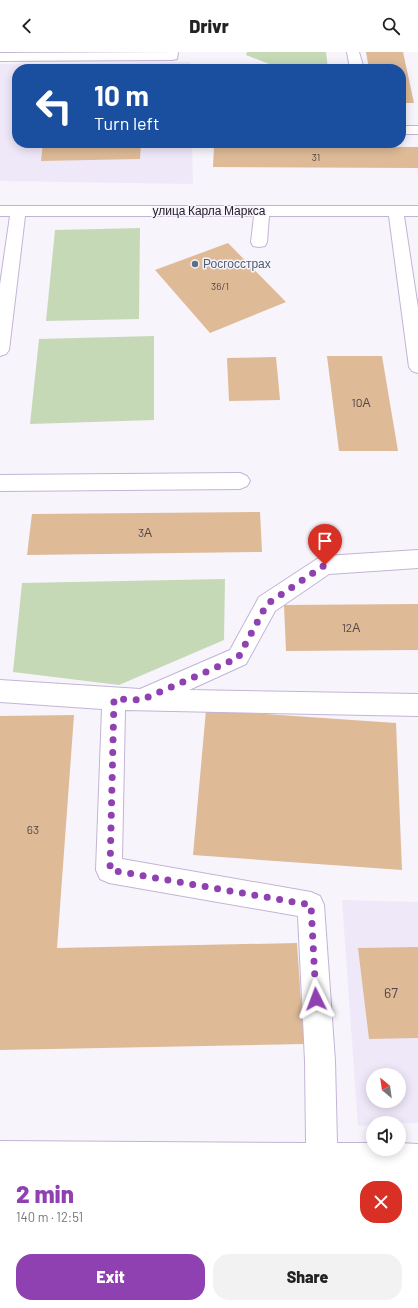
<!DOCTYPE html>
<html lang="en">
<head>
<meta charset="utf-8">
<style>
	:root { --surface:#fff; --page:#f2f2f2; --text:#222; --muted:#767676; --accent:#8f41b1 }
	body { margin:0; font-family:Barlow,sans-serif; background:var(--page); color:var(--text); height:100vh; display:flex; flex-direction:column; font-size:15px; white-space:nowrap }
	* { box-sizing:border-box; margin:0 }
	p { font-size:13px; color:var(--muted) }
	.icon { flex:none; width:22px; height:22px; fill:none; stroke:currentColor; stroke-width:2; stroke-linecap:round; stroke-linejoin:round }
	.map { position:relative; height:1116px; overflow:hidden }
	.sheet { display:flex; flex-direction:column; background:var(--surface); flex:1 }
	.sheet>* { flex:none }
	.hud { position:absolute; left:12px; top:12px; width:394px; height:84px; border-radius:16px; box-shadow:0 2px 10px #0003; background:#1a4fa0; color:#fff; overflow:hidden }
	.needle { width:26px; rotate:331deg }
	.controls { position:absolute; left:366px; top:1016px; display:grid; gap:8px }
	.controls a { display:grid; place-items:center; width:40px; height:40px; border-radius:50%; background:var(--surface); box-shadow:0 2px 10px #0003; font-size:20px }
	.pin { position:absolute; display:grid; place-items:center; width:34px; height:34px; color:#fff; margin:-41px -17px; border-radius:50% 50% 50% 0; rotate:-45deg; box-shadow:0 0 4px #0007 }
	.pin .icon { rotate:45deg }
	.me { position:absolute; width:44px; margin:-22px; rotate:357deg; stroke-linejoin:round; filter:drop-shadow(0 0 3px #0008) }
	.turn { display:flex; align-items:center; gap:14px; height:84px; padding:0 16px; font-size:18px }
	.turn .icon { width:52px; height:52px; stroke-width:2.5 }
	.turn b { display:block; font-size:28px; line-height:34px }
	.round { display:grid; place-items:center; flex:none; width:42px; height:42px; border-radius:16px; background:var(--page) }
	.head { display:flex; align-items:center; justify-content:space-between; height:68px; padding:0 16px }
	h1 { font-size:24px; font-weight:800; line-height:30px; color:var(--accent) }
	.primary-button { display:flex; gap:8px; margin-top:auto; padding:8px 16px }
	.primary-button a { flex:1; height:46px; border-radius:16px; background:var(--accent); color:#fff; font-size:16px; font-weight:800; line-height:46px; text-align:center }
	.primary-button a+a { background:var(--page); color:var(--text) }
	header { display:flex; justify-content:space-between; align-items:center; height:52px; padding:0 16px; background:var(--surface); font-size:18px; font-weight:800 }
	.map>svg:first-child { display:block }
	.built { fill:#efe8f9; fill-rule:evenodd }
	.green { fill:#c5d9b7 }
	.building { fill:#deba97 }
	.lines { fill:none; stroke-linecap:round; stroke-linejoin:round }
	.minor-casing { stroke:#c3b4d6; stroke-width:2 }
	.minor { fill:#fff; fill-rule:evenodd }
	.route { stroke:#8f41b1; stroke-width:7; stroke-dasharray:0 12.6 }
	.service-dot { fill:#5c6f8a; stroke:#f7f4fc; stroke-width:1.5 }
	.labels { text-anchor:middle; stroke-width:3; stroke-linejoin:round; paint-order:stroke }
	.far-number-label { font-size:10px; fill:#544648 }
	.far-street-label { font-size:12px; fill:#26202d; stroke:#f7f4fc }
	.far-service-label { font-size:12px; fill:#4e5e75; stroke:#f7f4fc; text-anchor:start }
	.number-label { font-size:12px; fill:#544648 }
	.near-number-label { font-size:14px; fill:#544648 }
</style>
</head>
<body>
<header><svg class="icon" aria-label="back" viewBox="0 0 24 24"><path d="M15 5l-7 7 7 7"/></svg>Drivr<svg class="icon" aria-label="search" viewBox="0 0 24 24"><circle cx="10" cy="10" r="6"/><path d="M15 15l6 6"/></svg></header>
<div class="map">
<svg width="418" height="1116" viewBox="0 0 418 1116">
	<rect width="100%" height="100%" fill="#f7f4fc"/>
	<g class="built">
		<polygon points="190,10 190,17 17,17 17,91 192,91 193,132 0,129 0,12"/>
		<path d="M342,848l76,2v221h-45v2l-15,1zM373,1023h26v26h-26z"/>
	</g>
	<g class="green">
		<polygon points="247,0 326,0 328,17 282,17 246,3"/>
		<polygon points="140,176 139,267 46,269 55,178"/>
		<polygon points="154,284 154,368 30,372 39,287"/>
		<polygon points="225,527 224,588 119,633 13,620 22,531"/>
	</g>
	<g class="building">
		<polygon points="366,0 403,0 414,51 401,51 401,17 369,17"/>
		<polygon points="43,91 141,91 140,107 41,109"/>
		<polygon points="214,94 418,95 418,116 213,115"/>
		<polygon points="228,191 286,250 210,281 155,218"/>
		<polygon points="327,304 382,304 398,399 339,399"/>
		<polygon points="276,305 280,348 229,349 227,306"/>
		<polygon points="260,460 262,500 27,503 32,462"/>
		<polygon points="418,552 418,598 286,599 284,553"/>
		<polygon points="206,658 396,671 402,818 193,803"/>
		<polygon points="74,663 57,896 297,891 304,992 0,998 0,664"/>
		<polygon points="418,895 418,986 369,987 358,896"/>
	</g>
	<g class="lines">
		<defs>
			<g id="minor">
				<polygon points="178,0 177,7 172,8 0,9 0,1"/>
				<polygon points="347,0 359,0 364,17 350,17"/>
				<rect x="401" y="74" width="17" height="8"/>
				<polygon points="0,154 418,154 418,164 404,164 418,256 418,321 412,319 409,315 389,164 269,164 267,190 265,194 259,195 253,194 251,190 254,164 25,164 9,298 6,302 0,304 0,233 10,164 0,164"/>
				<polygon points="240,421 247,424 250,429 247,434 240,437 0,439 0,423"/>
				<polygon points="418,498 418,516 329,522 275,559 246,612 189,638 418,642 418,664 125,658 122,807 311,840 320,844 324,853 335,1009 337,1091 373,1091 373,1097 399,1097 399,1091 418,1092 418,1116 0,1116 0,1089 306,1091 305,1009 298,864 109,831 100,827 96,818 102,657 0,650 0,628 140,637 230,598 259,545 317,507 325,504"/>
			</g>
		</defs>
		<use href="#minor" class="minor-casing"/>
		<use href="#minor" class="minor"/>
	</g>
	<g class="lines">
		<polyline class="route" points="316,947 311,853 110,818 114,647 141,648 238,606 267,552 325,513"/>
	</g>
	<circle class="service-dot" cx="195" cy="212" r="4"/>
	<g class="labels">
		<g class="far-number-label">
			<text x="316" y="109">31</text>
			<text x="220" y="238">36/1</text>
		</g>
		<g class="far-street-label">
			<text x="209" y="163">улица Карла Маркса</text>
		</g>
		<g class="far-service-label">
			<text x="203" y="216">Росгосстрах</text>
		</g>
		<g class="number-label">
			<text x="361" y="355">10А</text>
			<text x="145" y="485">3А</text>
			<text x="351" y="580">12А</text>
			<text x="33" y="782">63</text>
		</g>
		<g class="near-number-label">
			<text x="391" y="946">67</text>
		</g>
	</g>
</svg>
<div class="controls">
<a><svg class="needle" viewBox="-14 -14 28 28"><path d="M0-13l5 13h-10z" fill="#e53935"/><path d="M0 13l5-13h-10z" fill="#767676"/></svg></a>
<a><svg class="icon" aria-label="sound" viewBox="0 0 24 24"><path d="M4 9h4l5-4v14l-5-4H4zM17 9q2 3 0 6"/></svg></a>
</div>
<div class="pin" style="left:325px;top:513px;background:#d93025"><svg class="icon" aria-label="arrive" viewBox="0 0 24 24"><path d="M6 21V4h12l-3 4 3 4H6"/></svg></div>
<svg class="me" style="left:316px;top:947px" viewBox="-20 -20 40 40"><path d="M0-17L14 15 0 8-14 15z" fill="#8f41b1" stroke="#fff" stroke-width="4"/></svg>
<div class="hud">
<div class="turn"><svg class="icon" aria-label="left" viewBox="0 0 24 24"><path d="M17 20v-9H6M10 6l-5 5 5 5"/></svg><div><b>10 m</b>Turn left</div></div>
</div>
</div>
<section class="sheet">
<div class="head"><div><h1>2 min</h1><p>140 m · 12:51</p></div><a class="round" style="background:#d93025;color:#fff"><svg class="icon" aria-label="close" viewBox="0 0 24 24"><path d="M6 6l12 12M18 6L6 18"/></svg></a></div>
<div class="primary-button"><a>Exit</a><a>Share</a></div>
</section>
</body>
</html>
